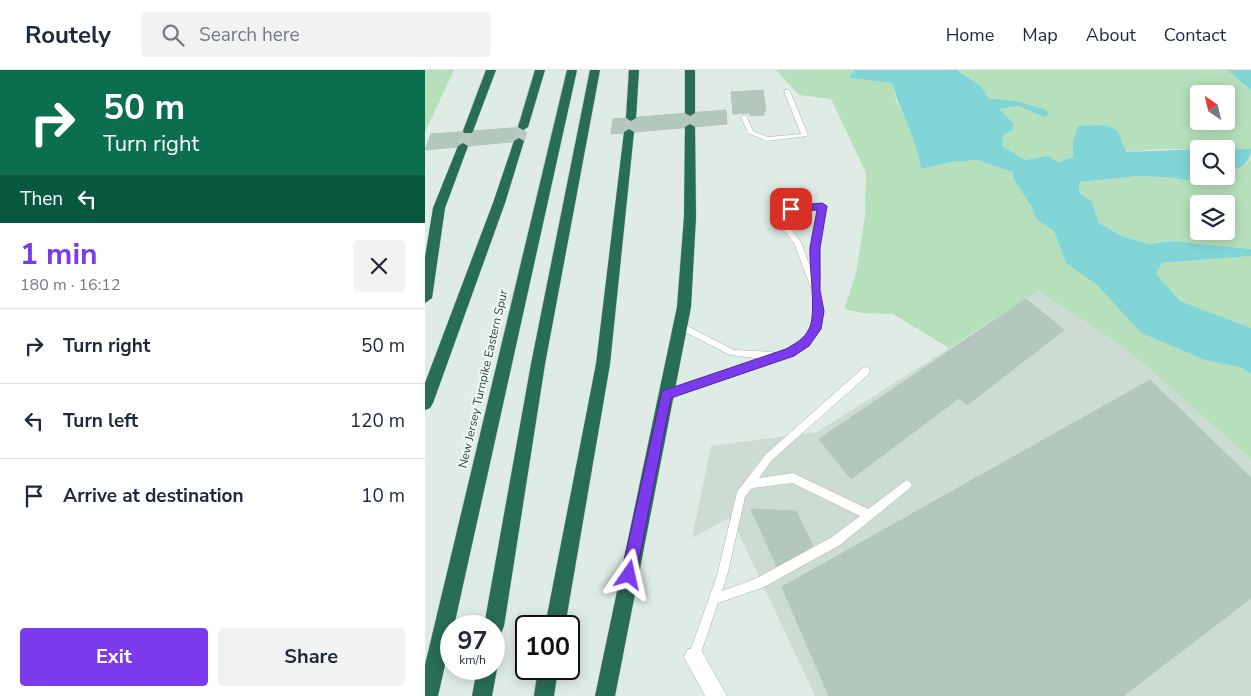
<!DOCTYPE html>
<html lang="en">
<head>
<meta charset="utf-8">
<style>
	:root { --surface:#fff; --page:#f2f2f3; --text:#1f2937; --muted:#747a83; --line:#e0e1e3; --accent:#7c3aed }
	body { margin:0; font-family:"Nunito Sans",sans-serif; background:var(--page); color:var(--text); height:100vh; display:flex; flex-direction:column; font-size:19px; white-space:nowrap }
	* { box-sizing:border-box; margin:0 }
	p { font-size:16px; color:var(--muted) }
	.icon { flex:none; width:28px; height:28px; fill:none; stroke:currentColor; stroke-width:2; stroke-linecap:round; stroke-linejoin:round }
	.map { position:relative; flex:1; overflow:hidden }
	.drawer { display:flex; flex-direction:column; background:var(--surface); width:425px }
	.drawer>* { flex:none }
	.banner { background:#0b6e4f; color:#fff; overflow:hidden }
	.needle { width:32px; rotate:326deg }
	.fabs { position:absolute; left:765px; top:15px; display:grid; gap:10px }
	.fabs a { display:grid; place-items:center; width:45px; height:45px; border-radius:5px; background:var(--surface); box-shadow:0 2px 12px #0003; font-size:25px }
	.speed { position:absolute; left:15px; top:545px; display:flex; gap:10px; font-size:25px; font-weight:700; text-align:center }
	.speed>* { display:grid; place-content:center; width:65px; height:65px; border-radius:50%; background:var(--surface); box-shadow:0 2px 12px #0003; line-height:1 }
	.speed small { font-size:12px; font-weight:400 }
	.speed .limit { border:2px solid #111; border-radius:8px; background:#fff; color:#111 }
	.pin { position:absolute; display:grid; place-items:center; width:42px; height:42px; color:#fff; margin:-21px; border-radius:10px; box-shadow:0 2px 8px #0006 }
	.me { position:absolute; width:55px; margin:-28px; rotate:11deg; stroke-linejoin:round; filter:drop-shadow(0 0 4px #0008) }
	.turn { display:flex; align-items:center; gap:18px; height:105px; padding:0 20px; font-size:22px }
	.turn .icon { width:65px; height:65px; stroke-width:2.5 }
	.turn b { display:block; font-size:35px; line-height:42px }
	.then { display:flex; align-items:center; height:48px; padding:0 20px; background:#0003; gap:10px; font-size:19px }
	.round { display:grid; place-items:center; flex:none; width:52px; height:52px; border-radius:5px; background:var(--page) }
	.headline { display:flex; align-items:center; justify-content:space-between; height:85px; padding:0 20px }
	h1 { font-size:30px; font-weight:700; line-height:38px; color:var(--accent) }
	.primary-button { display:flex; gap:10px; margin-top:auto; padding:10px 20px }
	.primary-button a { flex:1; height:58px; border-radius:5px; background:var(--accent); color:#fff; font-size:20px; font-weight:700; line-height:58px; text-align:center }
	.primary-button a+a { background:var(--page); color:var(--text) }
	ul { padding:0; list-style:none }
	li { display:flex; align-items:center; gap:15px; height:75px; padding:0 20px; border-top:1px solid var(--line) }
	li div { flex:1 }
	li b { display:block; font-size:19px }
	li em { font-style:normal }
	header { display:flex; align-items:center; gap:30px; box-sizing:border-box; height:70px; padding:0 25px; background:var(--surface); border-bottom:1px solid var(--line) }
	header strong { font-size:24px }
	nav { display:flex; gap:28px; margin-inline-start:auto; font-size:18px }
	.search { width:350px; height:45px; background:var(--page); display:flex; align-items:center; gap:12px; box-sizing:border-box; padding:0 18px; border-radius:5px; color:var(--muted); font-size:19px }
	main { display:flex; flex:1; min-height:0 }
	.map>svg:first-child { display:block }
	.built { fill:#cddcd3 }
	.green { fill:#b6e0bb; fill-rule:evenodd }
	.water { fill:#81d5d7 }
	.building { fill:#b4c7bd; stroke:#b1c6bb }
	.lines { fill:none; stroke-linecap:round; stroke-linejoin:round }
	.motorway-tunnel { stroke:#b9c9c1; stroke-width:11; stroke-dasharray:11 5.5; stroke-linecap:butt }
	.service-casing { stroke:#a2b4ab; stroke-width:1 }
	.minor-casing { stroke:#a2b4ab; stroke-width:1 }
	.motorway-casing { stroke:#c0c9c5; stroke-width:1 }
	.service { fill:#fff; fill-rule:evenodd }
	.minor { fill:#fff; fill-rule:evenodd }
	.motorway { fill:#286d55; fill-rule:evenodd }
	.route { fill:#7c3aed; stroke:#51269a }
	.labels { text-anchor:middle; stroke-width:4; stroke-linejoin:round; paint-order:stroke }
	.street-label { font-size:12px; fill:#1f3e31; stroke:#f0f8f3 }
</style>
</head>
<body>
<header>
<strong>Routely</strong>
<div class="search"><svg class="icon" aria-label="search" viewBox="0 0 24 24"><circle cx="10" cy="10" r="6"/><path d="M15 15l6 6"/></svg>Search here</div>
<nav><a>Home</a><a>Map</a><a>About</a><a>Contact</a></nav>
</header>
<main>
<section class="drawer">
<div class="banner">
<div class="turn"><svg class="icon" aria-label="right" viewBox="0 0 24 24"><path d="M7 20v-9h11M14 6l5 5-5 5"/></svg><div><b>50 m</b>Turn right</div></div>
<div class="then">Then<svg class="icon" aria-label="left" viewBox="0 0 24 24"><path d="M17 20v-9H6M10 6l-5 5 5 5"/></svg></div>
</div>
<div class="headline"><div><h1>1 min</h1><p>180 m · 16:12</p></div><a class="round"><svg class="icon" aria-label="close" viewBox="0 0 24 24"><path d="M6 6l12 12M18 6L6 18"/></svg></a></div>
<ul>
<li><svg class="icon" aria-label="right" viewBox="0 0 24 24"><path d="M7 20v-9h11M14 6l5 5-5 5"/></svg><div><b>Turn right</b></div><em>50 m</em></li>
<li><svg class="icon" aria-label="left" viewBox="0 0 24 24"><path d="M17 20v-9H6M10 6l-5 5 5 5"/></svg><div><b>Turn left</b></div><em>120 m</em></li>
<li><svg class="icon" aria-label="arrive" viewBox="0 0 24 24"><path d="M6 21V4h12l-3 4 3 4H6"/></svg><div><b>Arrive at destination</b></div><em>10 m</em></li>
</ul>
<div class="primary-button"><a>Exit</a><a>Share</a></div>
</section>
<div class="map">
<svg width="826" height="626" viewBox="0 0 826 626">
	<rect width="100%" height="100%" fill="#dfece5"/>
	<polygon class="built" points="614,221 700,278 826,389 826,626 390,626 306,447 267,468 286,376 392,362"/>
	<g class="green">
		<polygon points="0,0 29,0 0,62"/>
		<polygon points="351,0 429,0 424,8 467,13 472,33 488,62 496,99 526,92 552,90 589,102 588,108 606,136 612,150 629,161 641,193 672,215 716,263 780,290 817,298 826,304 826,389 700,278 614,221 524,278 468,244 437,243 419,239 431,204 440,146 441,103 406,29 374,25"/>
		<path d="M533,0h269l24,20v59h-88l-38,3 -8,-22 -44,12v15l-16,5 -9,-6 -23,4 -23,-14 1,-10 10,-7 -14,-20 19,-3 26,11 -28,-16 -28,-3 -7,-12zM774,24h27v27h-27z"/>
		<path d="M826,88v91l-79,-8 -23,3 -27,-8 -23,-13 -7,-21 -13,-9 1,-11 60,-6 34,2 30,5 15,-7h7v-3l21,-10zM774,134h27v27h-27z"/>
		<polygon points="826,186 826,258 755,231 731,204 737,193"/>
	</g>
	<g class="water">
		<path d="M429,0h103l24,16 7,12 28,3 30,9 3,5 -5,2 -26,-11 -19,3 14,14v6l-10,7 -1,10 23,14 23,-4 10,6 15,-5v-15l5,-16 27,-1 12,5 9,22 73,-3v27h20l-15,7 -30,-5 -34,-2 -60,6 -1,11 13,9 7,21 23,13 27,8 23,-3 79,8v7l-89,7 -6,11 24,27 71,27v46l-9,-6 -37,-8 -64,-27 -44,-48 -31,-22 -12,-32 -17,-11 -6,-14 -18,-28v-6l-36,-12 -26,2 -30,7c-5,-34 -20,-54 -29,-86l-43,-5z"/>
		<polygon points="802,0 826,0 826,20"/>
		<path d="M801,79h25c0,16 -12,18 -25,24z"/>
	</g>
	<g class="building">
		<polygon points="338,20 341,41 339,41 339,45 325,46 325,43 308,44 306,22"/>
		<polygon points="301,40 302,54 186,64 188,49"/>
		<polygon points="101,57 96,71 0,80 6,64"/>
		<polygon points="601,229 639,260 542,335 534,328 426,409 394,369"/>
		<polygon points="725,310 826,408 826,528 698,626 404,626 357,517"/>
		<polygon points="326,439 371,441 388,476 352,497"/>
	</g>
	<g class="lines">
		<g class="motorway-tunnel">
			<polyline points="265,43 265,57"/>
			<polyline points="204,62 206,48"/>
			<polyline points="94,71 98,57"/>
			<polyline points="38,76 43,61"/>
		</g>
		<defs>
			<g id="service">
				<polygon points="362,19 365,21 383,65 382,66 342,71 323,63 316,47 317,46 321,46 328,61 343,67 376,64 359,21"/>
				<path d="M397,134l3,2 -6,42 3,71 -4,12 -10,14 -22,12 -120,42 -3,-1 -1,-3 1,-3 99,-33 -32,-4 -53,-27 -1,-2 1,-2h6l51,26 38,2 3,2 27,-13 9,-13 3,-9 -1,-26 -19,-50 -15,-19 -6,-13 3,-2zM393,139l-7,39 1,25 -11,-31 -17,-21 -4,-8z"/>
				<path d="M441,297l3,1 1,3 -1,3 -97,86 -13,18 34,-5 75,36 36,-27 3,-2 3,2 2,3 -2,3 -70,57 -76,42 -46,16 -20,58 -4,2 -4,-2 -2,-4 29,-81 20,-84 29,-38 97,-86zM367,413l68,33 -28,21 -75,41 -35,13 5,-15 18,-79 7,-9z"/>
			</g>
			<polygon id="minor" points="269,577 276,580 302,626 280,626 259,587 262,580"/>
			<g id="motorway">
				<polygon points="61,0 71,0 48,61 47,63 39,63 38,61"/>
				<polygon points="110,0 120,0 103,57 98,60 93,57"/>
				<polygon points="142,0 152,0 29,556 26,556 26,568 13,626 0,626 0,595"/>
				<polygon points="165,0 175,0 120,294 79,556 76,563 69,566 69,556 59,556 106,294"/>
				<polygon points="204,0 214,0 211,48 206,51 201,48"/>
				<polygon points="260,0 270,0 270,43 265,46 260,43"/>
				<polygon points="265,54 270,57 271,147 266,237 190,626 170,626 252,237 259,147 260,57"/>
				<polygon points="204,59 209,62 185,294 140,556 120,556 171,294 199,62"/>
				<polygon points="94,68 99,71 80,133 8,333 5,338 0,340 0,313 68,133 89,71"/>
				<polygon points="38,73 43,76 20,138 7,228 0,233 0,187 8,138 33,76"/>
				<polygon points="69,592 72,599 67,626 47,626 52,599 69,599"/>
				<polygon points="113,599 133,599 129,626 109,626"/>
			</g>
		</defs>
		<use href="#service" class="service-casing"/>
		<use href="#minor" class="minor-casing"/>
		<use href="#motorway" class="motorway-casing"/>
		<use href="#service" class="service"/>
		<use href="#minor" class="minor"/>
		<use href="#motorway" class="motorway"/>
	</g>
	<path class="route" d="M397,133l5,3 -7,42v43l4,20 -3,18 -12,17 -15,10 -123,42 -35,177 -3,5 -4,2 -5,-2 -3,-5 41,-184 124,-42c10,-6 18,-10 23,-20 8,-14 0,-62 1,-81 2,-13 5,-26 7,-38l-26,2 -4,-3 4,-3z"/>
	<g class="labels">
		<g class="street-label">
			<text transform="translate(58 309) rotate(-77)" y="4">New Jersey Turnpike Eastern Spur</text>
		</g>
	</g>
</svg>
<div class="fabs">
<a><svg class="needle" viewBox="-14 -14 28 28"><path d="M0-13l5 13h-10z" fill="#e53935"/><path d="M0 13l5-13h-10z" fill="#747a83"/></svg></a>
<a><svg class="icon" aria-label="search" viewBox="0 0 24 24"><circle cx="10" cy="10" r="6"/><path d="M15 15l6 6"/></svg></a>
<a><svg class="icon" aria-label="layers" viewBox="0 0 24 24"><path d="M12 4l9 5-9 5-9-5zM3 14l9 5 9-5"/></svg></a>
</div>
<div class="speed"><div>97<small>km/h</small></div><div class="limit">100</div></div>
<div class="pin" style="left:366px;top:139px;background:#d93025"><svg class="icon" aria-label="arrive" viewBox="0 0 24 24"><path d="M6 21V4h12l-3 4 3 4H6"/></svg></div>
<svg class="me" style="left:204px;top:505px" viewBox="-20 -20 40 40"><path d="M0-17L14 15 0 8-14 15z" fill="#7c3aed" stroke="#fff" stroke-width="4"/></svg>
</div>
</main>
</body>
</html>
